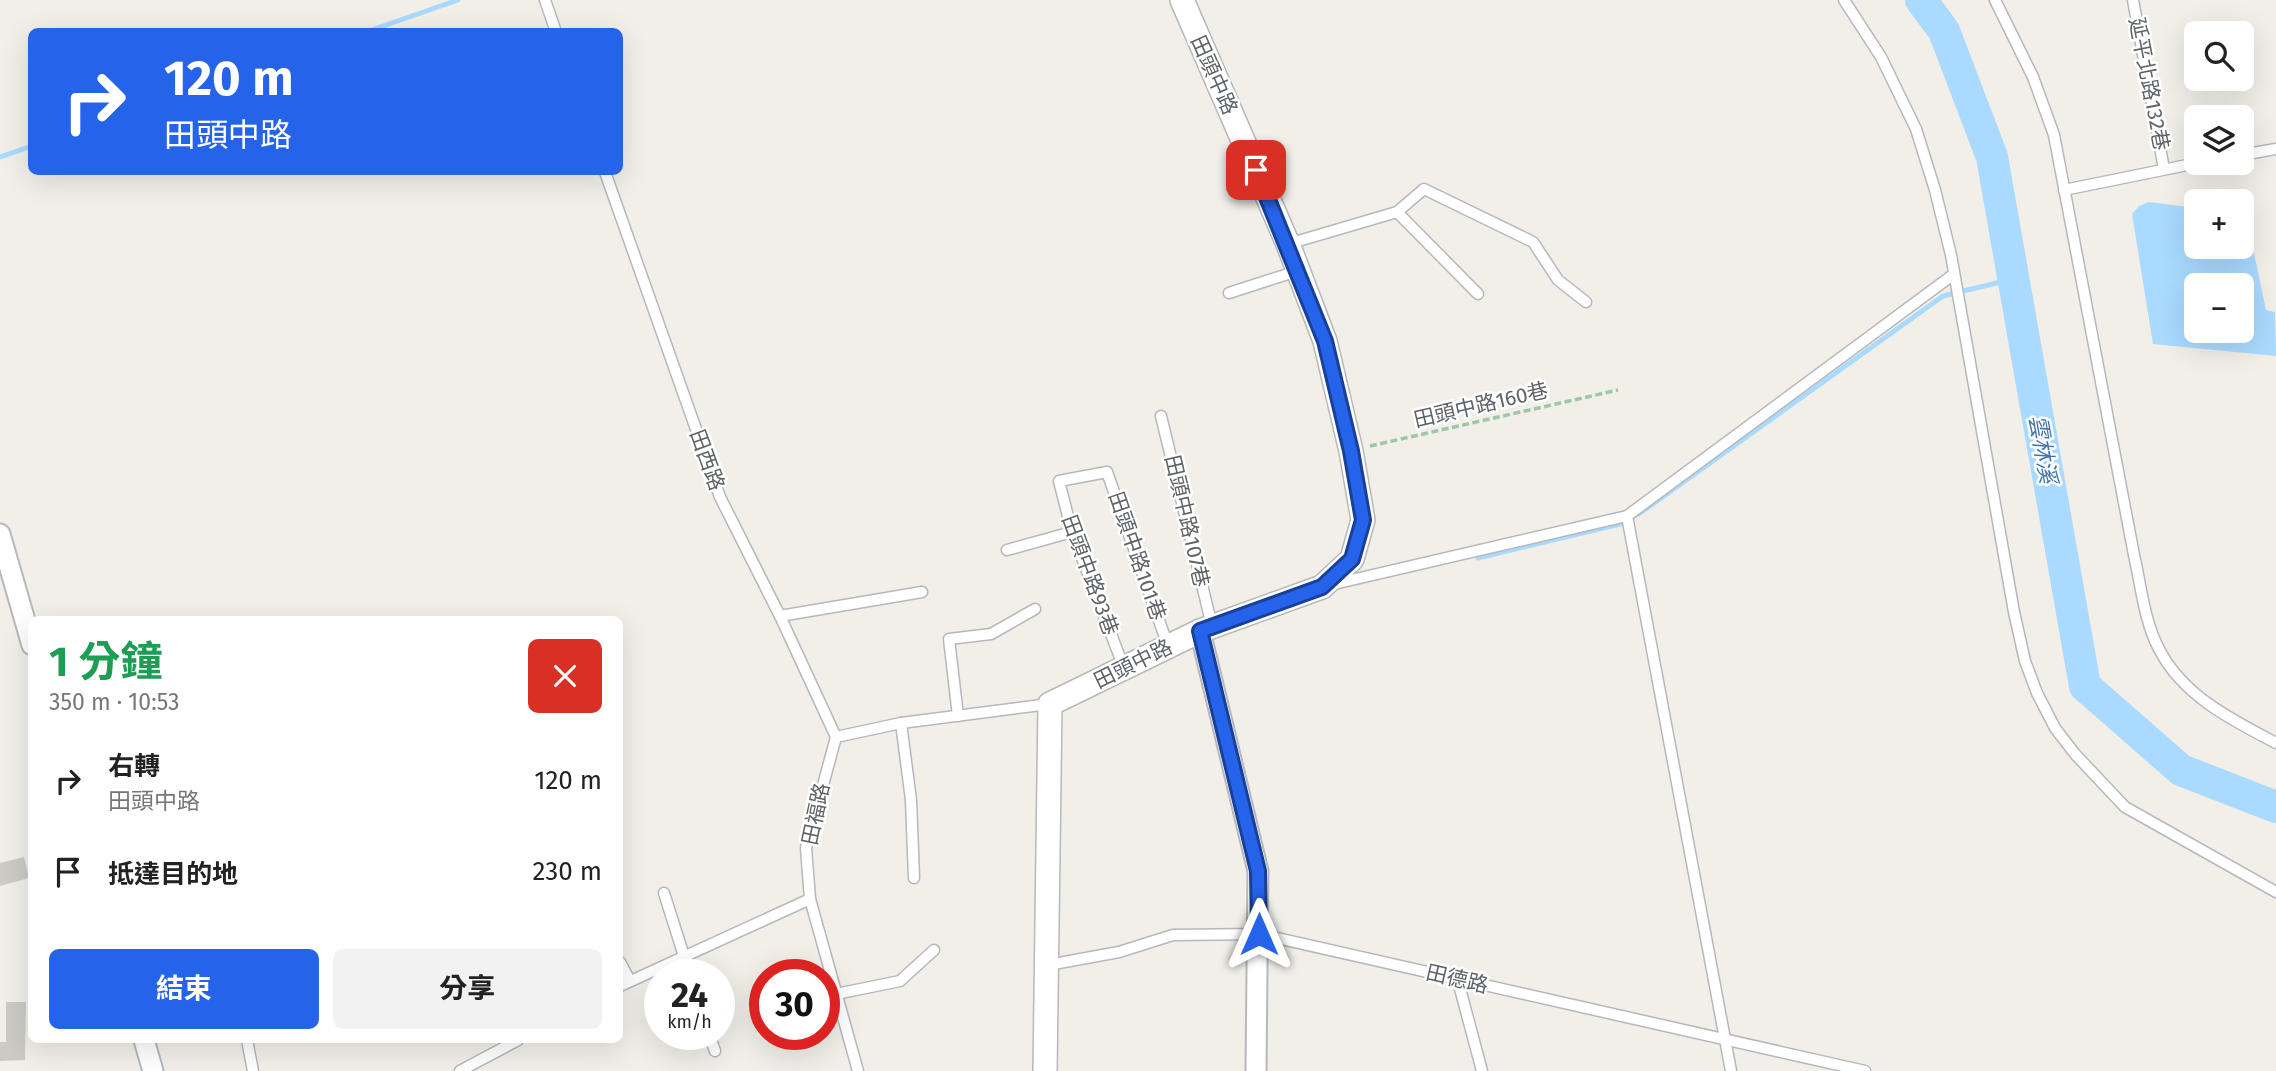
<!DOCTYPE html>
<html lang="zh-TW">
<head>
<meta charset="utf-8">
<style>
	:root { --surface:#fff; --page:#f2f2f2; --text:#222; --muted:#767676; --accent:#2563eb }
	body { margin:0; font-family:"Fira Sans","Noto Sans TC",sans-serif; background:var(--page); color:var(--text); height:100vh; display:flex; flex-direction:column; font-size:26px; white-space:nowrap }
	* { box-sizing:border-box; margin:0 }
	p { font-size:23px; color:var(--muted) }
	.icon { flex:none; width:38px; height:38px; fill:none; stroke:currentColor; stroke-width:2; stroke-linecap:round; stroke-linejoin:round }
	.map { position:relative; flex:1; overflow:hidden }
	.side { position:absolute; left:28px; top:616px; width:595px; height:427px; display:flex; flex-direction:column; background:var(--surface); border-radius:10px; box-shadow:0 7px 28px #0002 }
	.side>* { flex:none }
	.hud { position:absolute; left:28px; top:28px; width:595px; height:147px; border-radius:10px; box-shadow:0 7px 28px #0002; background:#2563eb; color:#fff; overflow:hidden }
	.buttons { position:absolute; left:2184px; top:21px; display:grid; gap:14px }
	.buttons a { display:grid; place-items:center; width:70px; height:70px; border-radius:10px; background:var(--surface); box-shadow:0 7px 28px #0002; font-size:35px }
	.speed { position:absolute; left:644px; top:959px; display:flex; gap:14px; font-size:35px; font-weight:700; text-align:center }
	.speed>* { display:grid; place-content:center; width:91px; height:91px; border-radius:50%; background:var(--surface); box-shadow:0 7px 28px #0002; line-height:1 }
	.speed small { font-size:18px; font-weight:400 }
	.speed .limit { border:10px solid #d22; background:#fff; color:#111 }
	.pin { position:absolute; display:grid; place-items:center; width:60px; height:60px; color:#fff; margin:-30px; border-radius:14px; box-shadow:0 4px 10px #0006 }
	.me { position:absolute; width:77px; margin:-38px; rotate:0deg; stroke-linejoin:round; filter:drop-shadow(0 0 5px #0008) }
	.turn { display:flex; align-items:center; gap:24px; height:147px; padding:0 21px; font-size:32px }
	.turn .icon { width:91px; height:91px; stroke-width:2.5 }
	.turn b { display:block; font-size:49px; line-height:60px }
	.round { display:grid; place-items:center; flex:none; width:74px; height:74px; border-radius:10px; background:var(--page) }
	.summary { display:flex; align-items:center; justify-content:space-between; height:119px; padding:0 21px }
	h1 { font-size:42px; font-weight:700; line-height:52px; color:#1e9e55 }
	.action { display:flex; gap:14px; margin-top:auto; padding:14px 21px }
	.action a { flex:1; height:80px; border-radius:10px; background:var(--accent); color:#fff; font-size:28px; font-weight:700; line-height:80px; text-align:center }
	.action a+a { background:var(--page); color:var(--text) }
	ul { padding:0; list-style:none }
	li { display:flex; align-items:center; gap:21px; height:91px; padding:0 21px }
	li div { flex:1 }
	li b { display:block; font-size:26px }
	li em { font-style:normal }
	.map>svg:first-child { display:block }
	.water { fill:#aadaff; fill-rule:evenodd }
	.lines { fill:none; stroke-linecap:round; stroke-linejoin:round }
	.stream { stroke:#aadaff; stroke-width:5 }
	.river { stroke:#aadaff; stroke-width:32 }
	.building { fill:#cccac5 }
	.service-casing { stroke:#b5b8bc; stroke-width:13 }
	.minor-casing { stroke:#b5b8bc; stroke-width:23 }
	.tertiary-casing { stroke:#b5b8bc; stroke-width:26 }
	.path { stroke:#9cc7a9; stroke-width:3.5; stroke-dasharray:7 3.5; stroke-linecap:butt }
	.service { stroke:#fff; stroke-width:10 }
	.minor { stroke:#fff; stroke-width:19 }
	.tertiary { stroke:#fff; stroke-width:23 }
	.route-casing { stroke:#184099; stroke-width:18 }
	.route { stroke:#2563eb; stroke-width:12 }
	.labels { text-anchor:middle; stroke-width:5; stroke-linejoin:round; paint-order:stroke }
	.street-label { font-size:21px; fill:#5f6368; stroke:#fff }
	.water-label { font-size:23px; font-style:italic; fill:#4174aa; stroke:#fff }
</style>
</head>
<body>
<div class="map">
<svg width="2276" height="1071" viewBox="0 0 2276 1071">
	<rect width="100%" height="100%" fill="#f1efe8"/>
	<path class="water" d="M2149,202l47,6v39h46v-33l4,1 20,95 9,2 1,44 -123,-12 -21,-130 7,-8zM2196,285h46v46h-46z"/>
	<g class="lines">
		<g class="stream">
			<polyline points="366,32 458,0"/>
			<polyline points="0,157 32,146"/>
			<polyline points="1478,558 1620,524 1643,511 1943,296 2013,279"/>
		</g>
		<polyline class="river" points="1921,0 1944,31 1992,157 2085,686 2181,770 2276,807"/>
	</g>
	<g class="building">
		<polygon points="24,857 29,878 0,886 0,863"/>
		<polygon points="6,1002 26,1002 25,1060 0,1061 0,1042 6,1042"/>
	</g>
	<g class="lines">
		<defs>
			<g id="service">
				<polyline points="545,0 556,32"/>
				<polyline points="1844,0 1881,57 1916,129 1935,190 1951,255 2014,612 2025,661 2037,693 2055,728 2075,754 2125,807 2276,892"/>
				<path d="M1995,0l38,77 21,58 80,420c7,30 10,66 25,94 24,47 73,71 117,94"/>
				<polyline points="2133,0 2164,169"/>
				<polyline points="2242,155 2276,149"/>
				<polyline points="605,172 720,497 780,616 836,737"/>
				<polyline points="2064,190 2197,163"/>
				<polyline points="1397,212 1478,294"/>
				<polyline points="1288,244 1397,212 1424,189 1533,242 1558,280 1586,302"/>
				<polyline points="1229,293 1297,271"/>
				<polyline points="1161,416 1212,626"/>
				<polyline points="1007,550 1072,532"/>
				<polyline points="1334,584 1627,516"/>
				<polyline points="780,616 922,592"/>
				<polyline points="1124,668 1072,532 1059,481 1107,472 1168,646"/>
				<polyline points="958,716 949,639 991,634 1035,609"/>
				<polyline points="901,723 911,800 914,878"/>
				<polyline points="664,893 690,975"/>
				<polyline points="620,962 630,981"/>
				<polyline points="1048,965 1119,952 1173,935 1259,934 1865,1071"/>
				<polyline points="1458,981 1482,1071"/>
				<polyline points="620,986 810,899"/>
				<polyline points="836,994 900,981 934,950"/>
				<polyline points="709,1034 715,1051"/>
				<polyline points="247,1040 253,1071"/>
				<polyline points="460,1071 518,1040"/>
				<polyline points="858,1071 810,899 806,848 836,737 901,723 1049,704"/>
				<polyline points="1731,1071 1627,516 1954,274"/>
			</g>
			<g id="minor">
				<polyline points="0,534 32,645"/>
				<polyline points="1200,631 1258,871 1256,1071"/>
				<polyline points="144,1040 153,1071"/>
			</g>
			<polyline id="tertiary" points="1045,1071 1050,704 1200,631 1322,587 1352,559 1363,520 1351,451 1325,341 1288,244 1182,0"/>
		</defs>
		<use href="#service" class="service-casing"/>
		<use href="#minor" class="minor-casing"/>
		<use href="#tertiary" class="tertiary-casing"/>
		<polyline class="path" points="1370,446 1618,390"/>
		<use href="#service" class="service"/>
		<use href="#minor" class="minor"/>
		<use href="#tertiary" class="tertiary"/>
	</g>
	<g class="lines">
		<defs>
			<polyline id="route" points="1256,170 1325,341 1351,451 1363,520 1352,559 1322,587 1200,631 1258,871 1259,934"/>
		</defs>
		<use href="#route" class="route-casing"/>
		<use href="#route" class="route"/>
	</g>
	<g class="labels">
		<g class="street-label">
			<text transform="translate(1214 75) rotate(66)" y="7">田頭中路</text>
			<text transform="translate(2149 84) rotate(79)" y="7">延平北路132巷</text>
			<text transform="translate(1481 405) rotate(-13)" y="7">田頭中路160巷</text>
			<text transform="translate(707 460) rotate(70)" y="7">田西路</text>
			<text transform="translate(1187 521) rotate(77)" y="7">田頭中路107巷</text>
			<text transform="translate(1137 556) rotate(71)" y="7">田頭中路101巷</text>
			<text transform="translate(1090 575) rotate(70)" y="7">田頭中路93巷</text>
			<text transform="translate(1133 664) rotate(-26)" y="7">田頭中路</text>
			<text transform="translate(816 814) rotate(-78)" y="7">田福路</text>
			<text transform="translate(1457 979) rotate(13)" y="7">田德路</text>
		</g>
		<g class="water-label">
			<text transform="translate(2043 449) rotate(80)" y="8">雲林溪</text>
		</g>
	</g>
</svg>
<div class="buttons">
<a><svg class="icon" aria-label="search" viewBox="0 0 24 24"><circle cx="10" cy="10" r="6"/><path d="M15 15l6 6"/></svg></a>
<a><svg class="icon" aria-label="layers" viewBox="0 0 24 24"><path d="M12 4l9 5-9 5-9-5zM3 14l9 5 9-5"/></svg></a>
<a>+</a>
<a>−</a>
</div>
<div class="speed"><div>24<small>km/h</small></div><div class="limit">30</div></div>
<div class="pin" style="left:1256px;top:170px;background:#d93025"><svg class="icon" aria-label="arrive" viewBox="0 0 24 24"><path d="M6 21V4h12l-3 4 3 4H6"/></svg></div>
<svg class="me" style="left:1259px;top:934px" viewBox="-20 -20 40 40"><path d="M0-17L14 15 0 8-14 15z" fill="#2563eb" stroke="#fff" stroke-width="4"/></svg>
<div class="hud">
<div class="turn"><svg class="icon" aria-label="right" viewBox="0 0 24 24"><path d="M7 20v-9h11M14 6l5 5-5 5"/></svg><div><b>120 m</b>田頭中路</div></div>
</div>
<section class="side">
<div class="summary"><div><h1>1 分鐘</h1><p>350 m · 10:53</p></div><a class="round" style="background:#d93025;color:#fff"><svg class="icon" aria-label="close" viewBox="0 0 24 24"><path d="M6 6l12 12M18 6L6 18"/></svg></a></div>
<ul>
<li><svg class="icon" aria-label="right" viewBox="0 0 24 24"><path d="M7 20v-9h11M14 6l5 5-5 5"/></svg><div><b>右轉</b><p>田頭中路</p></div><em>120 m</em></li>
<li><svg class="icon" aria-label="arrive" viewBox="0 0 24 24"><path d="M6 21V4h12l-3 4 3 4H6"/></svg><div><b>抵達目的地</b></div><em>230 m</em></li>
</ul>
<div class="action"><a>結束</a><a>分享</a></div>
</section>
</div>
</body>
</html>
